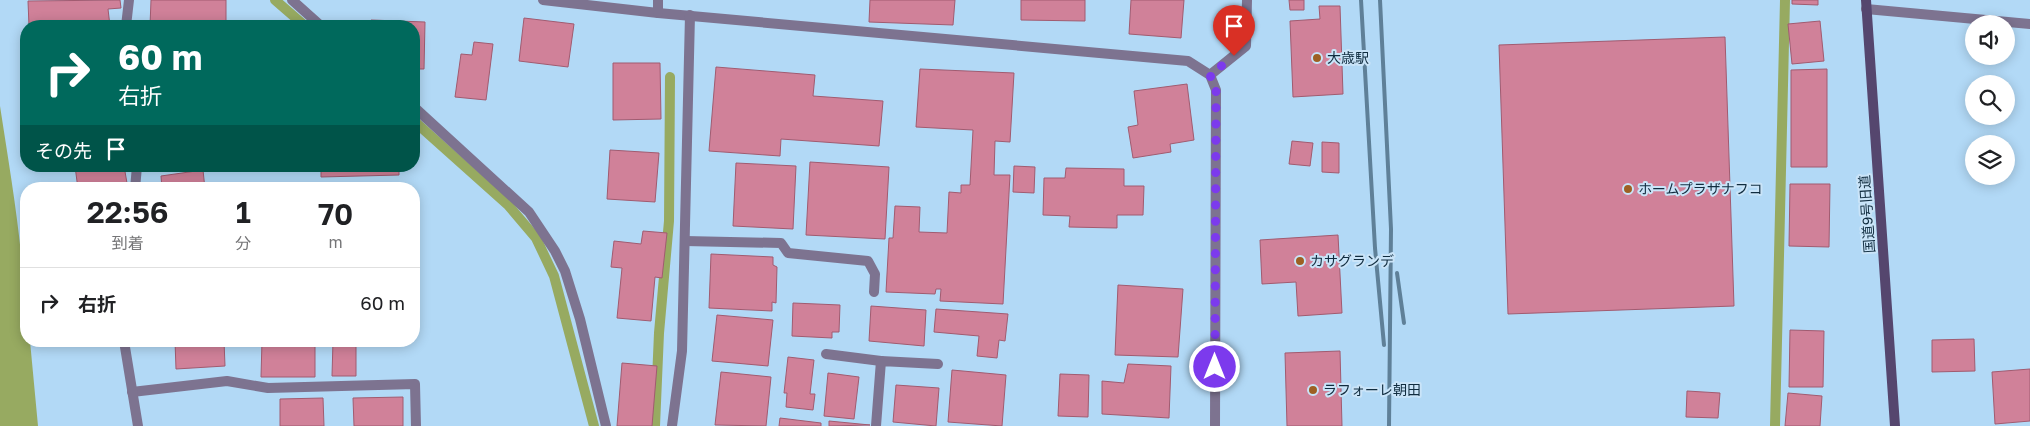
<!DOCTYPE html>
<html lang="ja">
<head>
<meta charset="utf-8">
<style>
	:root { --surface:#fff; --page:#f6f6f6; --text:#202124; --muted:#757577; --line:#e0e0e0 }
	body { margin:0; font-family:"Golos Text","Noto Sans JP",sans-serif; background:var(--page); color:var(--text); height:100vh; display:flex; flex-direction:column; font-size:19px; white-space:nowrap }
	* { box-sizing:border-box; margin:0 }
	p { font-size:16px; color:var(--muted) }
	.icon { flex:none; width:28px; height:28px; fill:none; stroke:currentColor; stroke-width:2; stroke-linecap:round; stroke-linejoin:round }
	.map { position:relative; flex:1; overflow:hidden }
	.sheet { position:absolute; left:20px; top:182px; width:400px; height:165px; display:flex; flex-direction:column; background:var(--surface); border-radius:20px; box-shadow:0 2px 12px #0003 }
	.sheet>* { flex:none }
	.hud { position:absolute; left:20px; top:20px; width:400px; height:152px; border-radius:20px; box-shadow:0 2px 12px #0003; background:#00695c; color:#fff; overflow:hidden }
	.buttons { position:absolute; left:1965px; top:15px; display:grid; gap:10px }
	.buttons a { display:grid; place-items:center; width:50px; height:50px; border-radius:50%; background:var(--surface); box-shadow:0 2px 12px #0003; font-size:25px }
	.pin { position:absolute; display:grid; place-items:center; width:42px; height:42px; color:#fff; margin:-51px -21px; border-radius:50% 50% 50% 0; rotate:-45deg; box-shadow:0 0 5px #0007 }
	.pin .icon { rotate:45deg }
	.me { position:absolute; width:55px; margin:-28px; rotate:0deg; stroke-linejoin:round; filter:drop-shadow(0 0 4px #0008) }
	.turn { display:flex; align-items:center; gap:18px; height:105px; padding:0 15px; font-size:22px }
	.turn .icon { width:65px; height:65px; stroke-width:2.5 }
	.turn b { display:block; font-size:35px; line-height:42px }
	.then { display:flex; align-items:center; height:48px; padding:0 15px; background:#0003; gap:10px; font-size:19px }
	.eta { display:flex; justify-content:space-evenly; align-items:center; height:85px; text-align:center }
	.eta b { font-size:30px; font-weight:600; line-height:35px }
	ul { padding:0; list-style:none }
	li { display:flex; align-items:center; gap:15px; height:70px; padding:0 15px; border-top:1px solid var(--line) }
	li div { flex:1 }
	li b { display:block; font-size:19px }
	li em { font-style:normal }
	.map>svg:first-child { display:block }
	.water { fill:#97aa61 }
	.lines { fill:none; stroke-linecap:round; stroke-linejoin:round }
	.stream { stroke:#97aa61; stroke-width:10 }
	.building { fill:#d08199; stroke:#a15b70 }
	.lane { stroke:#7d7390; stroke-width:10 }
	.street { stroke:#7d7390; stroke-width:10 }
	.secondary { stroke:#55466e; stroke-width:10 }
	.rail { stroke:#5f8098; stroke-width:4 }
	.route { stroke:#7c3aed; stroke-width:9; stroke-dasharray:0 16.2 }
	.poi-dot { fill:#9d6024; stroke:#cae4f8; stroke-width:2 }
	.labels { text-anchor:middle; stroke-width:4; stroke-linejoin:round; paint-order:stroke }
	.poi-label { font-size:14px; fill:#102c3f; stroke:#cae4f8; text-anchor:start }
	.street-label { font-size:14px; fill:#102c3f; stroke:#cae4f8 }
</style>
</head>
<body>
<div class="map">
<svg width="2030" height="426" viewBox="0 0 2030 426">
	<rect width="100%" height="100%" fill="#b2d9f6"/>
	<path class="water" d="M0,106c12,78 26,156 26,235h4l8,85h-38z"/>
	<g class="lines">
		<g class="stream">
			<polyline points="275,0 305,26"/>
			<polyline points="414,121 508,205 536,238 554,276 594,426"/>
			<polyline points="655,426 659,333 669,221 670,77"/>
			<polyline points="1775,426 1785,0"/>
		</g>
	</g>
	<g class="building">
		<polygon points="120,0 121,8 108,9 110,26 29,26 28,1"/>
		<polygon points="151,0 226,0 226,26 150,26"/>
		<polygon points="870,0 955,0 953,25 869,22"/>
		<polygon points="1021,0 1085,0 1085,21 1021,20"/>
		<polygon points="1131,0 1184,0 1181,38 1129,34"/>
		<polygon points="1289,0 1304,0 1304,10 1290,10"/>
		<polygon points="1792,0 1818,0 1818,5 1792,4"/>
		<polygon points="1319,6 1340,6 1343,94 1293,97 1290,21 1320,19"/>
		<polygon points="524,18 574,24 568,67 519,61"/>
		<polygon points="371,20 425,22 424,69 414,69 414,26 371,26"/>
		<polygon points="1820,21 1824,61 1792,64 1788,24"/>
		<polygon points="1725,37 1734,306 1508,314 1499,45"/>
		<polygon points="474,42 493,44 486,100 455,97 461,54 472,55"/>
		<polygon points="613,63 660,63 661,119 613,120"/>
		<polygon points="716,67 815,75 813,96 883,101 879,146 781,139 780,156 709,151"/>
		<polygon points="920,69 1014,73 1010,142 995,141 994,175 1010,175 1003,304 940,301 941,289 936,289 935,294 886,292 889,238 893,238 895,206 920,207 919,232 947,233 949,192 961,193 961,185 970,185 973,130 916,127"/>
		<polygon points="1827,69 1827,167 1791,167 1791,70"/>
		<polygon points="1187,84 1194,140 1170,144 1171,152 1133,158 1128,127 1138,125 1134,91"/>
		<polygon points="1292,141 1313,143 1310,166 1289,164"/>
		<polygon points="1322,142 1339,143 1339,173 1322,172"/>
		<polygon points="610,150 659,153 655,202 607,199"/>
		<polygon points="810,162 889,167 885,239 806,235"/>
		<polygon points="736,163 796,166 793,229 733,226"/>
		<polygon points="75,166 124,166 127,183 78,189"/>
		<polygon points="321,166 399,166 399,175 321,177"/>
		<polygon points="1014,166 1035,167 1034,193 1013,192"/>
		<polygon points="1066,168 1124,169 1124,186 1144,186 1143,215 1117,215 1117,228 1069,227 1070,216 1043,215 1044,178 1065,178"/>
		<polygon points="203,170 205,189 162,189 161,176"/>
		<polygon points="1790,184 1830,184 1829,247 1789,246"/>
		<polygon points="643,231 667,233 662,278 655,277 651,321 617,318 622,268 611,267 614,241 641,244"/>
		<polygon points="1338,235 1342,313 1298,316 1296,282 1262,284 1260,240"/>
		<polygon points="711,254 773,257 773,265 777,267 776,303 772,302 772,311 709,308"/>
		<polygon points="1118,285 1183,289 1178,357 1115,355"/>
		<polygon points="793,303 840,305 839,332 832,332 832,338 792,336"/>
		<polygon points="871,306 926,310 924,346 869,341"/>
		<polygon points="936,309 1008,314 1005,341 999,340 997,358 977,356 979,336 934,332"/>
		<polygon points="717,315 773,320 768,366 712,361"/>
		<polygon points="1790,330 1824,331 1823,387 1789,387"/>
		<polygon points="1974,339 1975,371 1932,372 1932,340"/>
		<polygon points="175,341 224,341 225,366 176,369"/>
		<polygon points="262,341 315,341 315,377 261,377"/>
		<polygon points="333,341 356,341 356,376 332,376"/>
		<polygon points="1340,351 1342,426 1287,426 1285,353"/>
		<polygon points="788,357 814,360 810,394 815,394 813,410 786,407 787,393 784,393"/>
		<polygon points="622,363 657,366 652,426 617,426"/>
		<polygon points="1128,364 1171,366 1169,418 1102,414 1102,381 1124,383"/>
		<polygon points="2030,369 2030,421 1995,424 1992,372"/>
		<polygon points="952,370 1006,375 1002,426 948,422"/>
		<polygon points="721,372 771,377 766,426 715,425"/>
		<polygon points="828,373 859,377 854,419 824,416"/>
		<polygon points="1060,374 1089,375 1088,417 1058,416"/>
		<polygon points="896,385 939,388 936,426 893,422"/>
		<polygon points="1687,391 1720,393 1718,418 1686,417"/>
		<polygon points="1788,393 1822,396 1820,426 1785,426"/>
		<polygon points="403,397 403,426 354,426 353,398"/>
		<polygon points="323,398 324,426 280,426 280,399"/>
		<polygon points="780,418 821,423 821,426 779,426"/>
		<polygon points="829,421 870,425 829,426"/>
	</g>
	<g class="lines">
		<g class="lane">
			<polyline points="1210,75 1246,46 1247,0"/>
			<polyline points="132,392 227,381 268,388 415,384 416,426"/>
		</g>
		<g class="street">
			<polyline points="292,0 321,26"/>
			<polyline points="543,0 658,13 1188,61 1210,75 1216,90 1215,426"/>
			<polyline points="1866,9 2030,24"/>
			<polyline points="658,13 658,0"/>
			<polyline points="126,26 129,0"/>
			<polyline points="414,107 529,212 555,251 565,271 580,319 606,426"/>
			<polyline points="135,189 137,166"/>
			<polyline points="685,241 781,243 788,253 868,261 875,274 874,292"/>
			<polyline points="124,341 138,426"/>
			<polyline points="826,354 881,361"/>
			<polyline points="672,426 682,351 690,15"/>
			<polyline points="876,426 881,361 938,364"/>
		</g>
		<polyline class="secondary" points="1866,0 1895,426"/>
		<g class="rail">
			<polyline points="1361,0 1375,248 1384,345"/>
			<polyline points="1380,0 1391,229 1389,426"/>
			<polyline points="1397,273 1404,323"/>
		</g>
	</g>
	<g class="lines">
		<polyline class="route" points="1215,367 1216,90 1210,75 1234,56"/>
	</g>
	<g class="poi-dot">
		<circle cx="1317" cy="58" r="5"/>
		<circle cx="1628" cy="189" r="5"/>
		<circle cx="1300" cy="261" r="5"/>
		<circle cx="1313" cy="390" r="5"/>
	</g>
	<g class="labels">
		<g class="poi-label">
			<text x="1327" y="63">大歳駅</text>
			<text x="1638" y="194">ホームプラザナフコ</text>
			<text x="1310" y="266">カサグランデ</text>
			<text x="1323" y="395">ラフォーレ朝田</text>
		</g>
		<g class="street-label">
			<text transform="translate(1867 214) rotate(-94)" y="5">国道9号旧道</text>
		</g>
	</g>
</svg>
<div class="buttons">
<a><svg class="icon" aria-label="sound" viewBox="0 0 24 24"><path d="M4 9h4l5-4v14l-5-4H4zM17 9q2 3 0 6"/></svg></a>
<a><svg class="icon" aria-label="search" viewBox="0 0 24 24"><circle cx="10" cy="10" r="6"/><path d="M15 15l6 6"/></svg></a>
<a><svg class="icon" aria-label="layers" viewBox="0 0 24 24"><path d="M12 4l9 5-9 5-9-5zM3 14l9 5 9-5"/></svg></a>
</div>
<div class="pin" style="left:1234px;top:56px;background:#d93025"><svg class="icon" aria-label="arrive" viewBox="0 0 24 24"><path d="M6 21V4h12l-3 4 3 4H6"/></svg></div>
<svg class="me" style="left:1215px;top:367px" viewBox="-20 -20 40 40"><circle r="17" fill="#7c3aed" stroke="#fff" stroke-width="3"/><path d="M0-11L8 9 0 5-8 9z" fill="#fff"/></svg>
<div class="hud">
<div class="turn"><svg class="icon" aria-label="right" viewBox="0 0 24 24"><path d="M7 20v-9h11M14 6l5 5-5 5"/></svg><div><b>60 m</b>右折</div></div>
<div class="then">その先<svg class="icon" aria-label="arrive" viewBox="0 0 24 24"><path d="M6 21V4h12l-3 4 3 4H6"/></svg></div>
</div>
<section class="sheet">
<div class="eta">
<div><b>22:56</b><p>到着</p></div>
<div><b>1</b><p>分</p></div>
<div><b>70</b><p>m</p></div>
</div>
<ul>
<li><svg class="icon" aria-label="right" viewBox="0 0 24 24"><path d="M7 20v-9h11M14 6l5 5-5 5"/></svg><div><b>右折</b></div><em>60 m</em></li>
</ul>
</section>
</div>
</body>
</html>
